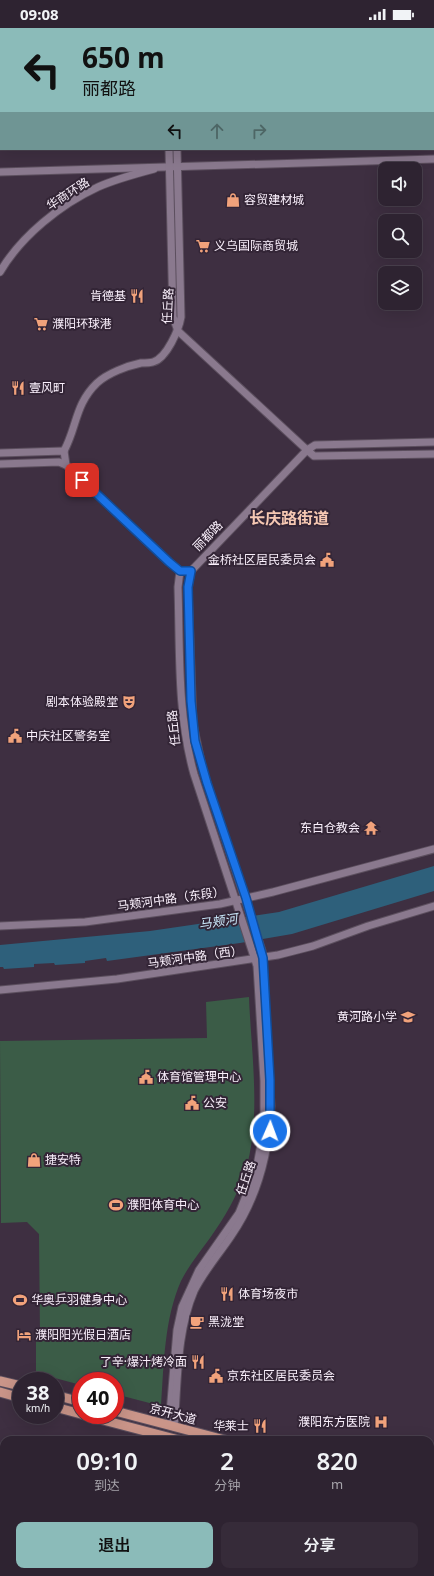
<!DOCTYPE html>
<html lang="zh">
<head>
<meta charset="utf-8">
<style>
	:root { --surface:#2e2331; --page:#362b39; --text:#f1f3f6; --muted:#a7a4ab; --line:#49404d; --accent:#8bbbb9 }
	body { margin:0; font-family:"Noto Sans","Noto Sans SC",sans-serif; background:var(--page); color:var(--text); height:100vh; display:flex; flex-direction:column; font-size:15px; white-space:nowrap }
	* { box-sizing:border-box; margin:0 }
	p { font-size:13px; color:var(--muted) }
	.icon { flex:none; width:22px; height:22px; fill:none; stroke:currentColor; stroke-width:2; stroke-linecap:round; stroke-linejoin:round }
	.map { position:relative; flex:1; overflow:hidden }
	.side { position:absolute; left:0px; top:1408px; width:434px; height:140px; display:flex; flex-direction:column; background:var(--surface); border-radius:12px 12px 0 0; box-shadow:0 4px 16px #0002,0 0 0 1px var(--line) }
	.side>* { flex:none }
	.hud { position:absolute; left:0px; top:0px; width:434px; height:122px; box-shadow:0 4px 16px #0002,0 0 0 1px var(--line); background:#8bbbb9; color:#111; overflow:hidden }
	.fabs { position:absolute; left:378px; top:134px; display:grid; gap:8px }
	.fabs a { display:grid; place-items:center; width:44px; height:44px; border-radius:8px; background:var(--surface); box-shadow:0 4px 16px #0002,0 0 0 1px var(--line); font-size:20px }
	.speed { position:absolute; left:12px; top:1344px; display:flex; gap:8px; font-size:20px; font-weight:700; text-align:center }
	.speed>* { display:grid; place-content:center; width:52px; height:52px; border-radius:50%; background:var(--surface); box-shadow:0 4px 16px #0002,0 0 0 1px var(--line); line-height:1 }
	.speed small { font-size:10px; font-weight:400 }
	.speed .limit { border:6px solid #d22; background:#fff; color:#111 }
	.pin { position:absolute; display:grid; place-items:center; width:34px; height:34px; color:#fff; margin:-17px; border-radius:8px; box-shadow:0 2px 6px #0006 }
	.me { position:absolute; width:44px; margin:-22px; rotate:2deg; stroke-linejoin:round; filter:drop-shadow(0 0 3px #0008) }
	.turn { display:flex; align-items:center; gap:14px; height:84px; padding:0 16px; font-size:18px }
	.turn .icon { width:52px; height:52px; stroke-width:2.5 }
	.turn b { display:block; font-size:28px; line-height:34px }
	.lanes { display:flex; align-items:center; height:38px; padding:0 16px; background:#0003; justify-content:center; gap:20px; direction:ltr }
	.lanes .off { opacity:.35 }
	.eta { display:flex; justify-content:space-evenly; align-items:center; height:68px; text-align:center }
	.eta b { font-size:24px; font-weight:600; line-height:28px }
	.button { display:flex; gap:8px; margin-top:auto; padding:8px 16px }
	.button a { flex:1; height:46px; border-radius:8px; background:var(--accent); color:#111; font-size:16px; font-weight:600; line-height:46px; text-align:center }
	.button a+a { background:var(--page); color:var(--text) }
	.status { display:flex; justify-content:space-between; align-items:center; height:28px; padding:0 20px; background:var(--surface); direction:ltr }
	.status svg { height:11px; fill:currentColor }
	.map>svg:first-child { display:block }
	.green { fill:#3b5c47 }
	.water { fill:#2e607b }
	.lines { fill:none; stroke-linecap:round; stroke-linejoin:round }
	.minor-casing { stroke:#5c4f5e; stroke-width:9 }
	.major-casing { stroke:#5c4f5e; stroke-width:11 }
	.minor { stroke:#8a798e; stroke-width:7 }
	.major { stroke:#ca9589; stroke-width:9 }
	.route-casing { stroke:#114b97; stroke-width:10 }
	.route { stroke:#1a73e8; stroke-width:7 }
	.labels { text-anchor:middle; stroke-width:4; stroke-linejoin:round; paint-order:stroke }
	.street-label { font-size:12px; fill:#faf0fc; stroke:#332536 }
	.poi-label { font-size:12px; fill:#faf0fc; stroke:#332536; text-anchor:start }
	.water-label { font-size:13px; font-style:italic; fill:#cae8fa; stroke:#332536 }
	.district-label { font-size:16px; font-weight:bold; fill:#f6c8b3; stroke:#332536 }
</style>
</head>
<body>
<div class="status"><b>09:08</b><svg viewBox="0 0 49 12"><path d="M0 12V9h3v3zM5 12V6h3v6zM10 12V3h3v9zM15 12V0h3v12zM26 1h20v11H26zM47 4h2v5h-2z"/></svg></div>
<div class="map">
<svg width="434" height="1548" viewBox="0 0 434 1548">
	<rect width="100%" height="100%" fill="#3e2f41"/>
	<path class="green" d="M249,969c2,55 13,122 -4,175 -8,24 -20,45 -35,66 -10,14 -21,27 -29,43 -17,39 -17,83 -20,125l-46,-12v-13h-34v4l-45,-12v-38h4l-1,-101 -12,-12 -26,1 -1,-182 207,-3 -1,-36z"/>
	<polygon class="water" points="434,838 434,863 292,906 240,915 107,933 106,930 85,933 85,935 55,937 54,935 34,936 34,939 4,941 3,939 0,939 0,917 150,903 279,884"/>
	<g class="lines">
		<defs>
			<g id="minor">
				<polyline points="166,0 166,1"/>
				<polyline points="175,0 175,1"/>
				<polyline points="0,144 434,131"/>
				<path d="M0,244c21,-36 61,-68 98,-85 18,-8 37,-13 56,-18"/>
				<polyline points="434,414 315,417 307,422 314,428 434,426"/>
				<path d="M64,423c13,-24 11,-47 33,-68 11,-10 30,-17 44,-20 4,0 9,0 12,-1 14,-4 26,-33 28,-45l-4,-168"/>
				<polyline points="0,425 64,423 66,437"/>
				<polyline points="0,436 59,434 66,437 169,534 180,543 191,543 307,422 178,303 173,289 169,121"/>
				<polyline points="0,898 85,894 220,876 273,864 434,821"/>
				<polyline points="0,962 117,951 278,927 313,918 368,898 434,878"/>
				<path d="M169,1397l8,-95 5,-23 17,-37 40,-57 17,-42 8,-43v-47l-7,-115 -63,-192c-17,-60 -14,-125 -16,-187l2,-16"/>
				<path d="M174,1399c4,-45 2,-94 20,-136 10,-20 25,-37 37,-55 27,-39 38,-83 40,-130l-9,-155 -59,-180 -10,-47 -5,-137 3,-16"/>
				<polyline points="178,1548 178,1544"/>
			</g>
			<g id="major">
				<polyline points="23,1 61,0"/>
				<polyline points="0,2 1,2"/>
				<polyline points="0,1353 21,1358"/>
				<polyline points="0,1364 21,1370"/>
				<polyline points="55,1367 81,1374"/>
				<polyline points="55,1379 81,1386"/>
				<polyline points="115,1383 225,1412"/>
				<polyline points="84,1387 179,1412"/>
				<polyline points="430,1466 434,1467"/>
				<polyline points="430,1477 434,1478"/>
			</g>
		</defs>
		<use href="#minor" class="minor-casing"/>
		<use href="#major" class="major-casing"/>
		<use href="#minor" class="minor"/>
		<use href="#major" class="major"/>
	</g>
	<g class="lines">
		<defs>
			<polyline id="route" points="82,452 169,534 180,543 191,543 188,559 191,673 195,713 207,755 246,870 263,930 270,1052 270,1103"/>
		</defs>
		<use href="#route" class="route-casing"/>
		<use href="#route" class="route"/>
	</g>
	<defs>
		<symbol id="shop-bare" viewBox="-9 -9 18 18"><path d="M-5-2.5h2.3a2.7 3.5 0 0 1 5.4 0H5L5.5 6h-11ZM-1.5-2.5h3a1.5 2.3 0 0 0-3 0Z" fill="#f1a27b" stroke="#332536" stroke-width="2.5" paint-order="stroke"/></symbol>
		<symbol id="supermarket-bare" viewBox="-9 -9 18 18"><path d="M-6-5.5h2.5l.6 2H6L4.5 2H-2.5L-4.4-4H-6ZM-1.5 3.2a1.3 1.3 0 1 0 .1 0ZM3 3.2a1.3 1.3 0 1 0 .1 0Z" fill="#f1a27b" stroke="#332536" stroke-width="2.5" paint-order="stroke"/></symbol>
		<symbol id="restaurant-bare" viewBox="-9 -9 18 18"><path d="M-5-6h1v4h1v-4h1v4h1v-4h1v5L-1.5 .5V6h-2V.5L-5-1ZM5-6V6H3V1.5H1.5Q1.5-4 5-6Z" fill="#f1a27b" stroke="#332536" stroke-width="2.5" paint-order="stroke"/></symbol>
		<symbol id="civic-bare" viewBox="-9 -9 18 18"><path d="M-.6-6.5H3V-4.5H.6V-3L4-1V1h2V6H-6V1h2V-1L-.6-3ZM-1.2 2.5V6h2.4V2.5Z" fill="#f1a27b" stroke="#332536" stroke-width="2.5" paint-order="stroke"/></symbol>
		<symbol id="theatre-bare" viewBox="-9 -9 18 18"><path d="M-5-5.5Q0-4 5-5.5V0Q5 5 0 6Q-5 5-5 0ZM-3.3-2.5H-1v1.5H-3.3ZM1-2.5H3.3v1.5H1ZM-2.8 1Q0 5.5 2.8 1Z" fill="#f1a27b" stroke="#332536" stroke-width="2.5" paint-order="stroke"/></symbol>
		<symbol id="temple-bare" viewBox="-9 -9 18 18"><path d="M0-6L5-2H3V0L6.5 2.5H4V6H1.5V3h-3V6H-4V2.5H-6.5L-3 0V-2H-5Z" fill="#f1a27b" stroke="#332536" stroke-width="2.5" paint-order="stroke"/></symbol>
		<symbol id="school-bare" viewBox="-9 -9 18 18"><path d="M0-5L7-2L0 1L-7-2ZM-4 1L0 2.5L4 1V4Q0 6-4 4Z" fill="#f1a27b" stroke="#332536" stroke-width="2.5" paint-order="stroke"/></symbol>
		<symbol id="stadium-bare" viewBox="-9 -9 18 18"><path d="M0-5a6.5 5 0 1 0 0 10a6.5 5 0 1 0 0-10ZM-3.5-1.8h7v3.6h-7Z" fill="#f1a27b" stroke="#332536" stroke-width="2.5" paint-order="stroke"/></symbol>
		<symbol id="cafe-bare" viewBox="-9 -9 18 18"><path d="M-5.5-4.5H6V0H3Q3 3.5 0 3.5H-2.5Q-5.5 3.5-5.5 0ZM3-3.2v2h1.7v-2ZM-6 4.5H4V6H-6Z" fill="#f1a27b" stroke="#332536" stroke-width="2.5" paint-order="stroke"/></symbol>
		<symbol id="hotel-bare" viewBox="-9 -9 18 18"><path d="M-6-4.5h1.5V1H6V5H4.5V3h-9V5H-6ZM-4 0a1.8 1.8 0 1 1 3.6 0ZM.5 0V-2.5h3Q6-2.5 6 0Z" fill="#f1a27b" stroke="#332536" stroke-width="2.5" paint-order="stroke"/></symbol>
		<symbol id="hospital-bare" viewBox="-9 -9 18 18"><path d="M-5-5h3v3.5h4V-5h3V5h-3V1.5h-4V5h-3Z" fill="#f1a27b" stroke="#332536" stroke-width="2.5" paint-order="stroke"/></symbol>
	</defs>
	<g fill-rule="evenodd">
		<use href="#shop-bare" x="223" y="162" width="20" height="20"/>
		<use href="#supermarket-bare" x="193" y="208" width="20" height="20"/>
		<use href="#restaurant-bare" x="127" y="258" width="20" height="20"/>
		<use href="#supermarket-bare" x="31" y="286" width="20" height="20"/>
		<use href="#restaurant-bare" x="8" y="350" width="20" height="20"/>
		<use href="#civic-bare" x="317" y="522" width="20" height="20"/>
		<use href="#theatre-bare" x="119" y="664" width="20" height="20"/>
		<use href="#civic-bare" x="5" y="698" width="20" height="20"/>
		<use href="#temple-bare" x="361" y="790" width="20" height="20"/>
		<use href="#school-bare" x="398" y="979" width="20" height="20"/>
		<use href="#civic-bare" x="136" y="1039" width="20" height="20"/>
		<use href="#civic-bare" x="182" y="1065" width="20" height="20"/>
		<use href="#shop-bare" x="24" y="1122" width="20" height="20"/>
		<use href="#stadium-bare" x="106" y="1167" width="20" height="20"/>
		<use href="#restaurant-bare" x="217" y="1256" width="20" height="20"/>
		<use href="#stadium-bare" x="10" y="1262" width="20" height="20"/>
		<use href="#cafe-bare" x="187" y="1284" width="20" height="20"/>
		<use href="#hotel-bare" x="14" y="1297" width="20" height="20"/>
		<use href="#restaurant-bare" x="188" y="1324" width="20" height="20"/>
		<use href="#civic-bare" x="206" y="1338" width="20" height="20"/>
		<use href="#hospital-bare" x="371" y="1384" width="20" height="20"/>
		<use href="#restaurant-bare" x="250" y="1388" width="20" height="20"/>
	</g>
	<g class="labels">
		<g class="street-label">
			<text transform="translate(68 166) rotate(-33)" y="4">华商环路</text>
			<text transform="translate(168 278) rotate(-87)" y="4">任丘路</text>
			<text transform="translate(208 508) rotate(-46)" y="4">丽都路</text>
			<text transform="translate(174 700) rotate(-96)" y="4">任丘路</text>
			<text transform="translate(171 871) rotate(-8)" y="4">马颊河中路（东段）</text>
			<text transform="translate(195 929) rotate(-8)" y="4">马颊河中路（西）</text>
			<text transform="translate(246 1150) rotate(-71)" y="4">任丘路</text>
			<text transform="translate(173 1386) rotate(15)" y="4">京开大道</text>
		</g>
		<g class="poi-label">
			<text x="244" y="176">容贸建材城</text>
			<text x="214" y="222">义乌国际商贸城</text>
			<text x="126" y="272" text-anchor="end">肯德基</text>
			<text x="52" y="300">濮阳环球港</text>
			<text x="29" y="364">壹风町</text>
			<text x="316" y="536" text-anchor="end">金桥社区居民委员会</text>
			<text x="118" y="678" text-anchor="end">剧本体验殿堂</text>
			<text x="26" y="712">中庆社区警务室</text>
			<text x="360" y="804" text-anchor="end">东白仓教会</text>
			<text x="397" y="993" text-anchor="end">黄河路小学</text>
			<text x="157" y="1053">体育馆管理中心</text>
			<text x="203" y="1079">公安</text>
			<text x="45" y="1136">捷安特</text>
			<text x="127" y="1181">濮阳体育中心</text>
			<text x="238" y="1270">体育场夜市</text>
			<text x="31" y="1276">华奥乒羽健身中心</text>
			<text x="208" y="1298">黑泷堂</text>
			<text x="35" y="1311">濮阳阳光假日酒店</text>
			<text x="187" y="1338" text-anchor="end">了辛·爆汁烤冷面</text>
			<text x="227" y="1352">京东社区居民委员会</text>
			<text x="370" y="1398" text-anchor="end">濮阳东方医院</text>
			<text x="249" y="1402" text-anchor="end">华莱士</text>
		</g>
		<g class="water-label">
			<text transform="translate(218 893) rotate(-9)" y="5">马颊河</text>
		</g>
		<g class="district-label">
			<text x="289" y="496">长庆路街道</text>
		</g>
	</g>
</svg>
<div class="fabs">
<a><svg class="icon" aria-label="sound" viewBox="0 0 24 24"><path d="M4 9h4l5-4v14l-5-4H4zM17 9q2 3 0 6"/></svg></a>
<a><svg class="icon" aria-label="search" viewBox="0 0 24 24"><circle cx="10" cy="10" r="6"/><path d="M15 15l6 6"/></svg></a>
<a><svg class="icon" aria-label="layers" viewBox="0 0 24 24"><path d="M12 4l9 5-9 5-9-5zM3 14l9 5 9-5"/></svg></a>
</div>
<div class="speed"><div>38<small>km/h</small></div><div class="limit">40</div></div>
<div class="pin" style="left:82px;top:452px;background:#d93025"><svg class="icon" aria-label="arrive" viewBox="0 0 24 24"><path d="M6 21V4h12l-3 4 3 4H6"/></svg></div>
<svg class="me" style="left:270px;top:1103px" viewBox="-20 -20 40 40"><circle r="17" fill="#1a73e8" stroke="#fff" stroke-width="3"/><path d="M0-11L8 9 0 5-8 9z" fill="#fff"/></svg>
<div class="hud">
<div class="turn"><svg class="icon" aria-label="left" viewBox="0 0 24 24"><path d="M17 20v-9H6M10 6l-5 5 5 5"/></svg><div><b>650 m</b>丽都路</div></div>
<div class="lanes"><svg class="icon" aria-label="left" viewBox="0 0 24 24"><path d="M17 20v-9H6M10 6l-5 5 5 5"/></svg><svg class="icon off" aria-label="ahead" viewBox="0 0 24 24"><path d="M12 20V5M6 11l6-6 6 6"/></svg><svg class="icon off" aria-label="right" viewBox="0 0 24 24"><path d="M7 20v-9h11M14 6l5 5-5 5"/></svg></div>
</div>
<section class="side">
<div class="eta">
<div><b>09:10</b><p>到达</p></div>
<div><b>2</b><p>分钟</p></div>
<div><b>820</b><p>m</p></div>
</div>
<div class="button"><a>退出</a><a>分享</a></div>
</section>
</div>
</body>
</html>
